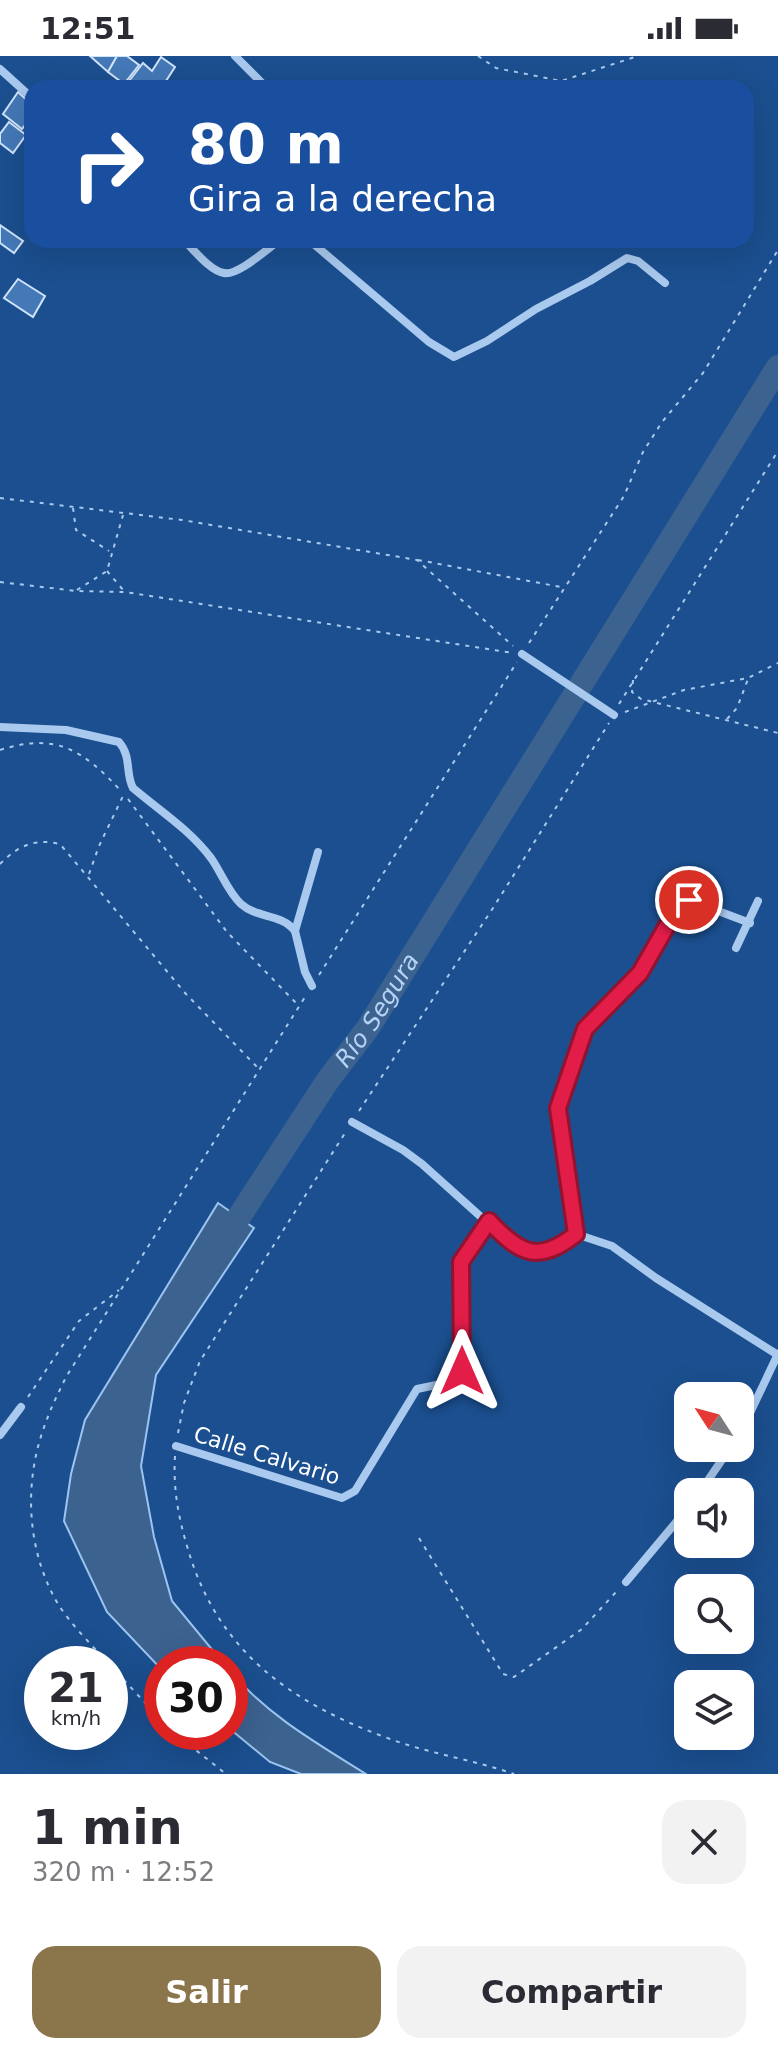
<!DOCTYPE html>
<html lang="es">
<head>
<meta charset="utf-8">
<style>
	:root { --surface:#fff; --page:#f2f2f3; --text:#2b2b33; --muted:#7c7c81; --accent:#8a764a }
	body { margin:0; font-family:"DejaVu Sans",sans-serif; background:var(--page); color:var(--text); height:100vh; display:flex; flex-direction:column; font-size:30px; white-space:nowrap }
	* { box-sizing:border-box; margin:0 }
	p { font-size:26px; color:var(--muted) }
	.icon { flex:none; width:44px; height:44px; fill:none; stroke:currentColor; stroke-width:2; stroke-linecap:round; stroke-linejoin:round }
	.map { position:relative; height:1718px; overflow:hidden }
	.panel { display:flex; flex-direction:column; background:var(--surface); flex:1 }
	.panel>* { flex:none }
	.top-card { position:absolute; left:24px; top:24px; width:730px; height:168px; border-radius:24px; box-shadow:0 8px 32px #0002; background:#1a4fa0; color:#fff; overflow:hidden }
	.needle { width:52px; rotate:306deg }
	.controls { position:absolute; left:674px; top:1326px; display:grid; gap:16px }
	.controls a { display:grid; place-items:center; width:80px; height:80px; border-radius:16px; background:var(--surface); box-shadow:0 8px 32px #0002; font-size:40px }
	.speed { position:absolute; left:24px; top:1590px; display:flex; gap:16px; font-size:40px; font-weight:700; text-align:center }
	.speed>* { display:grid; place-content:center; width:104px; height:104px; border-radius:50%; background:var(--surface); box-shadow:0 8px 32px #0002; line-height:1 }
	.speed small { font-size:20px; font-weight:400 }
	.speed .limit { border:12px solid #d22; background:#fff; color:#111 }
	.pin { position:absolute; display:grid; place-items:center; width:68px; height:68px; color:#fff; margin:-34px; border:4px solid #fff; border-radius:50%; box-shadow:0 2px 8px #0007 }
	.me { position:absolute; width:88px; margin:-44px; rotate:0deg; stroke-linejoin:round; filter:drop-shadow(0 0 6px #0008) }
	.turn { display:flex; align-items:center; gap:28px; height:168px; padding:0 32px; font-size:36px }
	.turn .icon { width:104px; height:104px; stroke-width:2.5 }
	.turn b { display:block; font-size:56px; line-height:68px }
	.round { display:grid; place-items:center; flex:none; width:84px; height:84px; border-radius:24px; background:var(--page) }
	.headline { display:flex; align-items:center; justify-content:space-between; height:136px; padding:0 32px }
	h1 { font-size:48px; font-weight:800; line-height:60px }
	.cta { display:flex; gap:16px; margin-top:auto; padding:16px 32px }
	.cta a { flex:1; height:92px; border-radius:24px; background:var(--accent); color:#fff; font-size:32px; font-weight:800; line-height:92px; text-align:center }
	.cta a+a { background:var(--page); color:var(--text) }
	.status { display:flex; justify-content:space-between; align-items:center; height:56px; padding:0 40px; background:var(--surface); direction:ltr }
	.status svg { height:22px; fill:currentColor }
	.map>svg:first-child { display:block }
	.water { fill:#3c6290; stroke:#9cc4f0; stroke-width:2 }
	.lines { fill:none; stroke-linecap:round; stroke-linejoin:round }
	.river { stroke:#3c6290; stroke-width:24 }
	.building { fill:#4478b7; stroke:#cfe3fa; stroke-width:2 }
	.path { stroke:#a9c9ee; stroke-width:2; stroke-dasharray:4 6; stroke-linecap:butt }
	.minor { stroke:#a9c9ee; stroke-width:8 }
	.route-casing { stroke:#92132f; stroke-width:20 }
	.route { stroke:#e11d48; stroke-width:14 }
	.labels { text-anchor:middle; stroke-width:8; stroke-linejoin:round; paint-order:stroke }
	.street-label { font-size:22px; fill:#fff; stroke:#1b4f8f }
	.water-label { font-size:24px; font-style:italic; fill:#b5d3f5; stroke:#1b4f8f }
</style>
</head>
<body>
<div class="status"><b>12:51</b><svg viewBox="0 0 49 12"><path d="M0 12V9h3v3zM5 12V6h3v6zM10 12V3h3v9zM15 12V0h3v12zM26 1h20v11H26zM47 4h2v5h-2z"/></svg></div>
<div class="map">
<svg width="778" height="1718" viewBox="0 0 778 1718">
	<rect width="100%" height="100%" fill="#1b4f8f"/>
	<g class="water">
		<polygon points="218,1147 254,1172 156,1319 141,1410 154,1481 172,1545 224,1608 162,1608 162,1614 107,1556 64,1465 71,1418 85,1364"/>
		<path d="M230,1615c37,44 88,73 136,103h-65l-31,-12 -40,-33z"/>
	</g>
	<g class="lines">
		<path class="river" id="s1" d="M222,1187l106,-163 40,-52 410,-661"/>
	</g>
	<g class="building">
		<polygon points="90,0 117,0 108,16"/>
		<polygon points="117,0 127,0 139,9 124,28 108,16"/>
		<polygon points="161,1 175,11 166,25 172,29 169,32 130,32 126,29 143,7 152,15"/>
		<polygon points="18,36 32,49 32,60 22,73 3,58"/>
		<polygon points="9,66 26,79 13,97 0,87 0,78"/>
		<polygon points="0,169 23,185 14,197 0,187"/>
		<polygon points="18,223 45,240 33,261 4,242"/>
	</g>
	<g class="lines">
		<g class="path">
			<polyline points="478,0 496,12 561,25 638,0"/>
			<polyline points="0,442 182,464 417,504 513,590"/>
			<polyline points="73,452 76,474 109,495"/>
			<polyline points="418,504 561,531"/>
			<polyline points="107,515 124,535"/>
			<polyline points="0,526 76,535 125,536 513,597"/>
			<polyline points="77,534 107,515 123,459"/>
			<polyline points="529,587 624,440 643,396 662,366 703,317 778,194"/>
			<polyline points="633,624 632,636 641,643 778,677"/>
			<polyline points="619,648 778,395"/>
			<polyline points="625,656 684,634 748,622 778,607"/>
			<polyline points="727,663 737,652 748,623"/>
			<path d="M0,694c56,-18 83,0 121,41"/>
			<polyline points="128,743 227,876 299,950"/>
			<path d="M0,808c18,-18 34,-26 60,-20l126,150 73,75"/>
			<polyline points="89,818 99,790 123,740"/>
			<polyline points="319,919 517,606"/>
			<polyline points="359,1055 493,852 609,667"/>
			<polyline points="28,1341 79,1265 119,1234"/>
			<polyline points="178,1377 184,1347 200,1305 347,1074"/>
			<path d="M175,1400c-2,31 3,60 12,90 30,106 104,157 203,193 41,15 84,21 124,35"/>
			<polyline points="419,1482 503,1618 514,1621 582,1573 617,1535"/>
			<path d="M109,1608c-19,-21 -42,-43 -55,-67 -28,-53 -30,-119 -8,-175 5,-15 13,-30 20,-45l239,-380"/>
			<polyline points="110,1609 162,1665"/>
			<polyline points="173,1676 226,1718"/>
		</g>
		<g class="minor">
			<polyline points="235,0 267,32"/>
			<polyline points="0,13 32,42"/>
			<path d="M184,184c10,10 26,31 40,33 14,3 44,-25 56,-33"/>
			<polyline points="309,184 429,286 454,301 487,285 536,253 590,225 627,202 638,205 665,227"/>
			<polyline points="522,598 614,659"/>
			<path d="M0,671l66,3 53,12c13,15 6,31 14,46 27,23 56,41 78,70 10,14 17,34 30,46 17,15 40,9 54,27"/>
			<polyline points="736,892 758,845"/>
			<polyline points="312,930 305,916 295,875 318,796"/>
			<polyline points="352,1066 403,1094 422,1108 509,1186 535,1197 557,1193 576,1178 612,1190 656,1222 778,1299"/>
			<polyline points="576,1178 558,1052 585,973 640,917 680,847 689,844 750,867"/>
			<polyline points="740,1378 778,1298"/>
			<polyline points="0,1379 21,1351"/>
			<polyline points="176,1390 342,1442 355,1435 417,1333 446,1327 462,1315 461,1206 489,1165"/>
			<polyline points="700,1436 730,1392"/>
			<polyline points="626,1526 688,1452"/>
		</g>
	</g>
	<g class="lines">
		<defs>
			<path id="route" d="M462,1315l-1,-109 28,-41c31,33 49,43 87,13l-18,-126 27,-79 55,-56 40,-70 9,-3"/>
		</defs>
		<use href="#route" class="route-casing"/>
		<use href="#route" class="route"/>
	</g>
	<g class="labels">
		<g class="street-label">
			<text transform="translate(267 1399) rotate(17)" y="8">Calle Calvario</text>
		</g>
		<g class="water-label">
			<text dy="8" stroke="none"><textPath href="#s1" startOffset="280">Río Segura</textPath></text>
		</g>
	</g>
</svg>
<div class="controls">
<a><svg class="needle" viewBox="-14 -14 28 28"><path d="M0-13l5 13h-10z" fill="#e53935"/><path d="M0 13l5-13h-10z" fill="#7c7c81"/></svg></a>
<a><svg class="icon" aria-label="sound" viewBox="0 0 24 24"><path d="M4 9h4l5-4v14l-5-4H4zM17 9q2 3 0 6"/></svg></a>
<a><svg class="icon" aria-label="search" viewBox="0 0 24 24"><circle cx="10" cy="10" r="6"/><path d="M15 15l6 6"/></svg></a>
<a><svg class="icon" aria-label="layers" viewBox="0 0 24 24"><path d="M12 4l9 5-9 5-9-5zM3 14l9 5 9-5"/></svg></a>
</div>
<div class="speed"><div>21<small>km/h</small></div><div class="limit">30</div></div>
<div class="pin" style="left:689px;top:844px;background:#d93025"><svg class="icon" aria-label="arrive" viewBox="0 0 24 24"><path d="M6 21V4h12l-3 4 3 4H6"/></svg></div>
<svg class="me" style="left:462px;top:1315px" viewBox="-20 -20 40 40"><path d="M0-17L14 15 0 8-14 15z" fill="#e11d48" stroke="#fff" stroke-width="4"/></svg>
<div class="top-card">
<div class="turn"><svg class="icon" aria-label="right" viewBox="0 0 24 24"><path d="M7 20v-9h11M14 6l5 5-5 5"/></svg><div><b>80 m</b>Gira a la derecha</div></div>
</div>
</div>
<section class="panel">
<div class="headline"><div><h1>1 min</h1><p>320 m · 12:52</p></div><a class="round"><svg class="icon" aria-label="close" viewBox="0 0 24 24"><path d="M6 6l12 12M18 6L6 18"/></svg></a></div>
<div class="cta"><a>Salir</a><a>Compartir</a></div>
</section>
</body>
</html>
